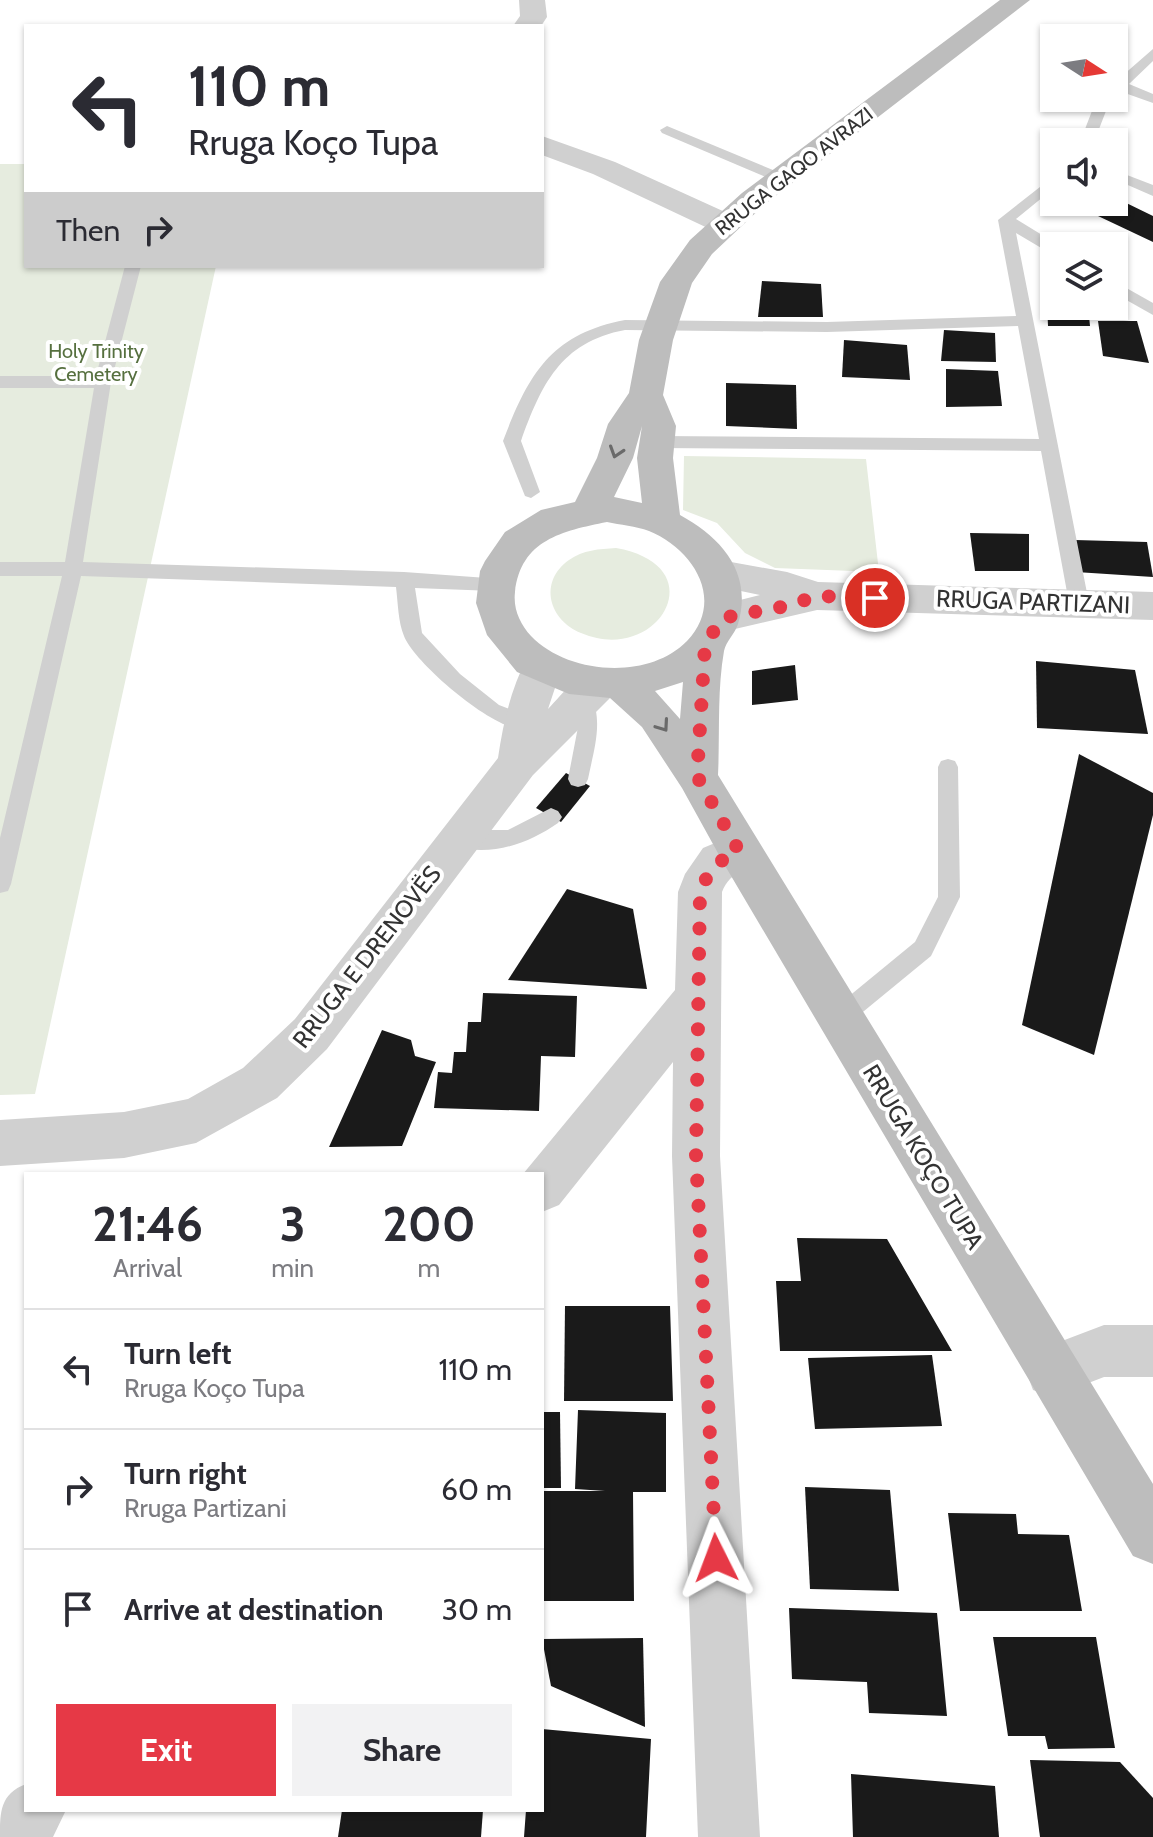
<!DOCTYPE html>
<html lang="en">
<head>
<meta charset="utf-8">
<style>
	:root { --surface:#fff; --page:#f2f2f3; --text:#2b2b33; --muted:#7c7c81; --line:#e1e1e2; --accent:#e63946 }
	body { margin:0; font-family:Cabin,sans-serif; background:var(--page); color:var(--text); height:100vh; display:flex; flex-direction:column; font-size:30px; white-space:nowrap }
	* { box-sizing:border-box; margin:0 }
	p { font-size:26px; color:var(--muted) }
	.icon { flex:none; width:44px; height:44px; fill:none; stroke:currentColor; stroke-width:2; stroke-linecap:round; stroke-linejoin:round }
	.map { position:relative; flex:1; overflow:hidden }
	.panel { position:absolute; left:24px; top:1172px; width:520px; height:640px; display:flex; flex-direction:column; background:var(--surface); border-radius:0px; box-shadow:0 2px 6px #0004 }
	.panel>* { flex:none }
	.banner { position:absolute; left:24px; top:24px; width:520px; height:244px; border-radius:0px; box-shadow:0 2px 6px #0004; background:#fff; color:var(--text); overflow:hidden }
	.needle { width:52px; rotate:102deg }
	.tools { position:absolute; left:1040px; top:24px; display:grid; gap:16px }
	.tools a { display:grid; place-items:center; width:88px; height:88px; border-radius:0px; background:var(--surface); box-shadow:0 2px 6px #0004; font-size:40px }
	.pin { position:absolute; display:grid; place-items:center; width:68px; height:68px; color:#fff; margin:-34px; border:4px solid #fff; border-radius:50%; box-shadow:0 2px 8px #0007 }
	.me { position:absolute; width:88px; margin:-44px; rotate:357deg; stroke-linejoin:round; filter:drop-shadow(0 0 6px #0008) }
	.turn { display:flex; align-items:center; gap:28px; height:168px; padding:0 32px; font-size:36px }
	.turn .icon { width:104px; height:104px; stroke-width:2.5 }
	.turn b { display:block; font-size:56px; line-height:68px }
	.then { display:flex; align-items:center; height:76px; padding:0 32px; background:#0003; gap:16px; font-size:30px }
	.eta { display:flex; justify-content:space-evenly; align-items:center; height:136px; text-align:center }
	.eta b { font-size:48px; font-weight:800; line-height:56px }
	.cta { display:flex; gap:16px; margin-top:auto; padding:16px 32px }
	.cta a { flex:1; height:92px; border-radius:0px; background:var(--accent); color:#fff; font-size:32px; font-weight:800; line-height:92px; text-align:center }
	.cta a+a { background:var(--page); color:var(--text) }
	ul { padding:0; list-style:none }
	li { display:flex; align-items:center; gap:24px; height:120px; padding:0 32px; border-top:2px solid var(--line) }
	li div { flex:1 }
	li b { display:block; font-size:30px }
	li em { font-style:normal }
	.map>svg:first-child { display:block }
	.green { fill:#e6ecdf }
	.building { fill:#1a1a1a }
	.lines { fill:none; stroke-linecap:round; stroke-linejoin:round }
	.service { fill:#d0d0d0; fill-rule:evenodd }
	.minor { fill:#d0d0d0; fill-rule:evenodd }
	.tertiary { fill:#d0d0d0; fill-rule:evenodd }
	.secondary { fill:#bdbdbd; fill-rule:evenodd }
	.oneway { stroke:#6a6a6a }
	.route { stroke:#e63946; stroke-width:14; stroke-dasharray:0 25.2 }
	.labels { text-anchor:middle; stroke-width:8; stroke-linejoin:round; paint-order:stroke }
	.far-street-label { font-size:20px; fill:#333; stroke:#fff }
	.far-park-label { font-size:20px; fill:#56703f; stroke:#fff }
	.street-label { font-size:24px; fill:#333; stroke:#fff }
</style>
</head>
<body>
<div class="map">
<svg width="1153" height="1837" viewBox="0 0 1153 1837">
	<rect width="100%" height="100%" fill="#fff"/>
	<g class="green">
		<polygon points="0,164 26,164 26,266 216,266 35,1094 0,1095"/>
		<polygon points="684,456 866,459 879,572 775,568 745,553 717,523 683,510"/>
		<path d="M616,548c101,18 42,118 -35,85 -32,-13 -43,-51 -12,-73 14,-10 30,-11 47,-12z"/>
	</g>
	<g class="building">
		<polygon points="1054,78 1054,98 1084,98 1077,110 1041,101"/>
		<polygon points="1114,197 1153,216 1153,242 1079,207 1085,202 1114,202"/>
		<polygon points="1046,279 1054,280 1054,306 1088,306 1090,326 1048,326"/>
		<polygon points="762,281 821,284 823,317 758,317"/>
		<polygon points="1098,321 1137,321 1149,363 1103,356"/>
		<polygon points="944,330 995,333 996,362 941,361"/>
		<polygon points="844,340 907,345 910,380 842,377"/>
		<polygon points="946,369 998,371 1002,406 946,407"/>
		<polygon points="726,383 796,385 797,429 726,426"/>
		<polygon points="970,533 1029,534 1029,571 975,571"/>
		<polygon points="1075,540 1147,542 1153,577 1076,572"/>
		<polygon points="1036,661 1135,670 1148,734 1037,728"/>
		<polygon points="795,665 798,700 752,705 752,671"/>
		<polygon points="1079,754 1153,793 1153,815 1094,1055 1022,1025"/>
		<polygon points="566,773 590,786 561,822 536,808"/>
		<polygon points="567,889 633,909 647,989 508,980"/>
		<polygon points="483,993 577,996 575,1057 541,1056 539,1111 434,1108 438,1072 452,1073 454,1052 466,1052 468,1022 481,1022"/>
		<polygon points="382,1030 411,1040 415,1056 436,1062 402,1146 329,1147"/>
		<polygon points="797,1238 887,1239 952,1351 780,1351 776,1281 801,1281"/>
		<polygon points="565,1306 670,1306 673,1401 564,1401"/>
		<polygon points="932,1355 942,1426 815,1429 808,1358"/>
		<polygon points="578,1410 666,1413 666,1492 633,1492 634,1601 542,1601 542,1491 605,1491 575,1489"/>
		<polygon points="542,1412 560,1412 561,1488 542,1488"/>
		<polygon points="805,1487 890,1490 899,1591 810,1589"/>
		<polygon points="948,1513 1016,1514 1018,1534 1069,1535 1082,1611 960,1611"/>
		<polygon points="789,1608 937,1613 947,1716 869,1713 867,1682 792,1679"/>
		<polygon points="993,1637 1096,1637 1115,1748 1048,1749 1045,1736 1008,1736"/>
		<polygon points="643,1638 645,1727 551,1686 542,1639"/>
		<polygon points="542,1729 651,1739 646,1837 524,1837 526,1810 542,1810"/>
		<polygon points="1030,1760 1120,1762 1153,1798 1153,1837 1040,1837"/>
		<polygon points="851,1774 995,1786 999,1837 853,1837"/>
		<polygon points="342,1810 483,1810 481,1837 338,1837"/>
	</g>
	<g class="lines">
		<g class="service">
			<polygon points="1153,49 1153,61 1129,84 1153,94 1153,103 1122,92 1114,95 1114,83"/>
			<polygon points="1097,98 1111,98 1094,142 1080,142"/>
			<polygon points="667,126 785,175 787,178 780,182 775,181 662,133 660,130"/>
			<polygon points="1114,170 1153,185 1153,196 1114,179"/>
			<path d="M1054,176v12l-38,31 44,27h-6v8l-6,-2 -32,-19 73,370 -3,5 -7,2 -10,-7 -28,-152 -384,-3 -9,-6 9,-6 382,3 -21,-113 -191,6 -202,-2c-65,12 -84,56 -104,111l19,51 -9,6 -6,-2 -22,-55c25,-65 47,-107 122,-121l202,2 189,-6 -18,-96z"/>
			<path d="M125,266h16l-30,116 -28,180 321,10 97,7 2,5 -9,7 -79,-3 7,45 38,41 39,31 31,12 3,6 -3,6c-29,9 -116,-66 -126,-93 -6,-14 -6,-33 -8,-49l-315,-11 -70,308 -3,7 -8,2v-55l62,-262h-62v-14h65l29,-174h-94v-12h96z"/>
			<polygon points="1114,281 1153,303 1153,315 1114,293"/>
			<path d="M584,694l7,2c13,26 2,57 -3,83l-3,6 -7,2 -7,-2 -3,-6 10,-52 -4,-25 3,-6z"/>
			<polygon points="948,759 955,761 958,767 960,897 931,956 847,1025 839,1028 831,1025 828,1018 831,1011 915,942 938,897 938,767 941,761"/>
			<path d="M551,808l7,3 4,6 -4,6c-30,21 -69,35 -107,22l-3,-6 3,-6 8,-3h49z"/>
		</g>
		<g class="minor">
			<polygon points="519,0 545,0 547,17 541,26 513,26 520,16"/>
			<polygon points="542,136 615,162 736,217 740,224 736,231 725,233 714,231 593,174 542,155"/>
			<path d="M739,833l15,5 6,13c-10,21 -29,18 -38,41l-2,264 40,681h-62l-26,-681 1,-94 -114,143 -17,7v-38h-19l152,-184 3,-98 7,-18 18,-26z"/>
			<polygon points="1104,1325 1153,1325 1153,1377 1104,1377 1052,1397 1033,1390 1026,1371 1033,1352"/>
			<path d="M26,1784v26h40l-13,27h-53c0,-25 0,-43 26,-53z"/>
		</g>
		<g class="tertiary">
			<polygon points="720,560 787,572 818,582 1153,592 1153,620 817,610 722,632 708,628 703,618 708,608 760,595 707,584 701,574 707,564"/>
			<path d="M542,652l14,4 6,11 -14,42c20,-20 36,-47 66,-37l6,11 -6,11 -81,81 -206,274 -50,49 -81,45 -72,15 -124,8v-46l124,-8 64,-13 55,-31 52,-49 203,-261c5,-35 13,-70 30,-102z"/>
		</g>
		<path class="secondary" d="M1000,0h30l-266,205 -52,49 -20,29 -19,57 -10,55 13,31 -3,32 7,57c42,23 73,58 58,109 -3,10 -12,17 -14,27 -7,40 -4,83 -6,124l435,709v80l-20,-8 -409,-692 -42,-76 -40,-61 -32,-29 -41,-4 -52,-22 -30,-37 -11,-32 4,-32 5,-10 20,-29 36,-22 34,-8 22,-44 11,-34 21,-31 10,-53 21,-58 30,-42 52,-47zM642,426l-5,32 5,45 -28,-6 19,-39zM607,522c13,3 29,4 42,9 44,18 77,69 38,110 -39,40 -120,33 -156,-5 -11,-12 -18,-27 -16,-44 6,-52 47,-61 92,-70zM683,682l-3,37 -25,-28z"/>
	</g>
	<defs><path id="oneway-chevron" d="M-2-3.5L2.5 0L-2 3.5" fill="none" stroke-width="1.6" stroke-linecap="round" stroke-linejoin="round" transform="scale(2)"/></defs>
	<g class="oneway">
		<use href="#oneway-chevron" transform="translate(616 452) rotate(108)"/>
		<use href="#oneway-chevron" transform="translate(663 726) rotate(55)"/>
	</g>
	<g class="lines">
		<path class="route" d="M716,1558l-20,-402 4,-264c9,-22 17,-31 39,-41l-42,-75 8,-131 17,-27 65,-12 30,-10 58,2"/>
	</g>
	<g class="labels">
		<g class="far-street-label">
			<text transform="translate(794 171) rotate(-38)" y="7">RRUGA GAQO AVRAZI</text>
		</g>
		<g class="far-park-label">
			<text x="96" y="358">Holy Trinity<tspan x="96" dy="23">Cemetery</tspan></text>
		</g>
		<g class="street-label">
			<text transform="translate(1033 602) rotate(2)" y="8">RRUGA PARTIZANI</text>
			<text transform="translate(367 957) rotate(-52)" y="8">RRUGA E DRENOVËS</text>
			<text transform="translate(923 1157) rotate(59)" y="8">RRUGA KOÇO TUPA</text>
		</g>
	</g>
</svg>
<div class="tools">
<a><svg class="needle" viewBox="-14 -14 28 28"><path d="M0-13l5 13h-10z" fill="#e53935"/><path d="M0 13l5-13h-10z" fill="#7c7c81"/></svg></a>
<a><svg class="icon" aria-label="sound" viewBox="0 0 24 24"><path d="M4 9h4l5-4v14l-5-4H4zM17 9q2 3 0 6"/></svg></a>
<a><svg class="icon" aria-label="layers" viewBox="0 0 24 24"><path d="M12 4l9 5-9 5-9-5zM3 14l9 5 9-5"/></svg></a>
</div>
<div class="pin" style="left:875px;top:598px;background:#d93025"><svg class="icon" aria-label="arrive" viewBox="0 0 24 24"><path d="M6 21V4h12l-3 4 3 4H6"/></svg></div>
<svg class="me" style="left:716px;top:1558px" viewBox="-20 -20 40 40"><path d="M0-17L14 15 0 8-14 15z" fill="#e63946" stroke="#fff" stroke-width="4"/></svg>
<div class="banner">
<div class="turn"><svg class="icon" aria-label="left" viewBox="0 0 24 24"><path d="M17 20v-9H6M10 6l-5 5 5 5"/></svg><div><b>110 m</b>Rruga Koço Tupa</div></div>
<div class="then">Then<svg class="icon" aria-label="right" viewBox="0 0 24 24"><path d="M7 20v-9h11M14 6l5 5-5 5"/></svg></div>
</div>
<section class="panel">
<div class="eta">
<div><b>21:46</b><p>Arrival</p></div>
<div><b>3</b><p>min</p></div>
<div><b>200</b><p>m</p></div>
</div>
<ul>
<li><svg class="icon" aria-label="left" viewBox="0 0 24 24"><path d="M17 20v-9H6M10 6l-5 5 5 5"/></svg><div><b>Turn left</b><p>Rruga Koço Tupa</p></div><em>110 m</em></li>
<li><svg class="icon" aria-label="right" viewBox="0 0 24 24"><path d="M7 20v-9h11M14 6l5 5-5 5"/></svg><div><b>Turn right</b><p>Rruga Partizani</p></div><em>60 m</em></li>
<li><svg class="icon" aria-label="arrive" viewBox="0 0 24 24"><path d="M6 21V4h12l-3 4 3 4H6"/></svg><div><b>Arrive at destination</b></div><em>30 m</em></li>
</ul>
<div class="cta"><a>Exit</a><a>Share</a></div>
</section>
</div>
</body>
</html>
